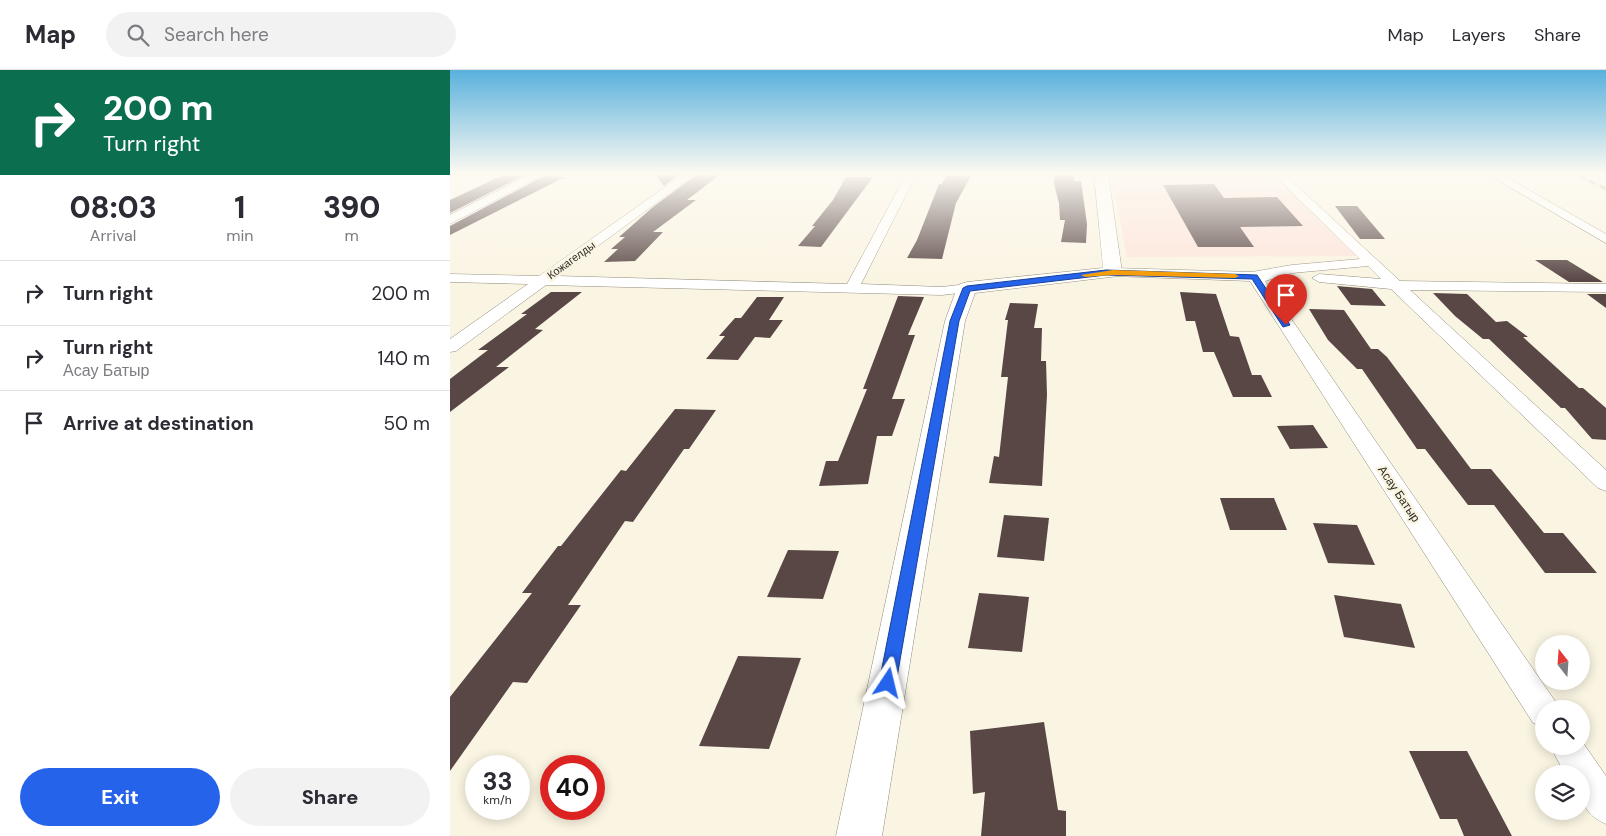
<!DOCTYPE html>
<html lang="en">
<head>
<meta charset="utf-8">
<style>
	:root { --surface:#fff; --page:#f2f2f3; --text:#2b2b33; --muted:#7c7c81; --line:#e1e1e2; --accent:#2563eb }
	body { margin:0; font-family:"DM Sans",sans-serif; background:var(--page); color:var(--text); height:100vh; display:flex; flex-direction:column; font-size:19px; white-space:nowrap }
	* { box-sizing:border-box; margin:0 }
	p { font-size:16px; color:var(--muted) }
	.icon { flex:none; width:28px; height:28px; fill:none; stroke:currentColor; stroke-width:2; stroke-linecap:round; stroke-linejoin:round }
	.map { position:relative; flex:1; overflow:hidden }
	.sheet { display:flex; flex-direction:column; background:var(--surface); width:450px }
	.sheet>* { flex:none }
	.banner { background:#0b6e4f; color:#fff; overflow:hidden }
	.needle { width:32px; rotate:343deg }
	.tools { position:absolute; left:1085px; top:565px; display:grid; gap:10px }
	.tools a { display:grid; place-items:center; width:55px; height:55px; border-radius:50%; background:var(--surface); box-shadow:0 2px 12px #0003; font-size:25px }
	.speed { position:absolute; left:15px; top:685px; display:flex; gap:10px; font-size:25px; font-weight:700; text-align:center }
	.speed>* { display:grid; place-content:center; width:65px; height:65px; border-radius:50%; background:var(--surface); box-shadow:0 2px 12px #0003; line-height:1 }
	.speed small { font-size:12px; font-weight:400 }
	.speed .limit { border:8px solid #d22; background:#fff; color:#111 }
	.pin { position:absolute; display:grid; place-items:center; width:42px; height:42px; color:#fff; margin:-51px -21px; border-radius:50% 50% 50% 0; rotate:-45deg; box-shadow:0 0 5px #0007 }
	.pin .icon { rotate:45deg }
	.me { position:absolute; width:55px; margin:-28px; rotate:10deg; stroke-linejoin:round; filter:drop-shadow(0 0 4px #0008) }
	.turn { display:flex; align-items:center; gap:18px; height:105px; padding:0 20px; font-size:22px }
	.turn .icon { width:65px; height:65px; stroke-width:2.5 }
	.turn b { display:block; font-size:35px; line-height:42px }
	.eta { display:flex; justify-content:space-evenly; align-items:center; height:85px; text-align:center }
	.eta b { font-size:30px; font-weight:800; line-height:35px }
	.cta { display:flex; gap:10px; margin-top:auto; padding:10px 20px }
	.cta a { flex:1; height:58px; border-radius:30px; background:var(--accent); color:#fff; font-size:20px; font-weight:800; line-height:58px; text-align:center }
	.cta a+a { background:var(--page); color:var(--text) }
	ul { padding:0; list-style:none }
	li { display:flex; align-items:center; gap:15px; height:65px; padding:0 20px; border-top:1px solid var(--line) }
	li div { flex:1 }
	li b { display:block; font-size:19px }
	li em { font-style:normal }
	header { display:flex; align-items:center; gap:30px; box-sizing:border-box; height:70px; padding:0 25px; background:var(--surface); border-bottom:1px solid var(--line) }
	header strong { font-size:24px }
	nav { display:flex; gap:28px; margin-inline-start:auto; font-size:18px }
	.search { width:350px; height:45px; background:var(--page); display:flex; align-items:center; gap:12px; box-sizing:border-box; padding:0 18px; border-radius:28px; color:var(--muted); font-size:19px }
	main { display:flex; flex:1; min-height:0 }
	.map>svg:first-child { display:block }
	.education { fill:#fde4db }
	.building { fill:#594746 }
	.lines { fill:none; stroke-linecap:round; stroke-linejoin:round }
	.street-casing { stroke:#908b7b; stroke-width:1 }
	.secondary-casing { stroke:#908b7b; stroke-width:1 }
	.street { fill:#fff; fill-rule:evenodd }
	.secondary { fill:#fff; fill-rule:evenodd }
	.rail-casing { stroke:#949084; stroke-width:3 }
	.rail { stroke:#faf4e2; stroke-width:2; stroke-dasharray:6; stroke-linecap:butt }
	.route { fill:#2563eb; stroke:#184099 }
	.slow { fill:#f59e0b }
	.labels { text-anchor:middle; stroke-width:5; stroke-linejoin:round; paint-order:stroke }
	.far-street-label { font-size:11px; fill:#2d2b24; stroke:#faf4e2 }
	.street-label { font-size:12px; fill:#2d2b24; stroke:#faf4e2 }
</style>
</head>
<body>
<header>
<strong>Map</strong>
<div class="search"><svg class="icon" aria-label="search" viewBox="0 0 24 24"><circle cx="10" cy="10" r="6"/><path d="M15 15l6 6"/></svg>Search here</div>
<nav><a>Map</a><a>Layers</a><a>Share</a></nav>
</header>
<main>
<section class="sheet">
<div class="banner">
<div class="turn"><svg class="icon" aria-label="right" viewBox="0 0 24 24"><path d="M7 20v-9h11M14 6l5 5-5 5"/></svg><div><b>200 m</b>Turn right</div></div>
</div>
<div class="eta">
<div><b>08:03</b><p>Arrival</p></div>
<div><b>1</b><p>min</p></div>
<div><b>390</b><p>m</p></div>
</div>
<ul>
<li><svg class="icon" aria-label="right" viewBox="0 0 24 24"><path d="M7 20v-9h11M14 6l5 5-5 5"/></svg><div><b>Turn right</b></div><em>200 m</em></li>
<li><svg class="icon" aria-label="right" viewBox="0 0 24 24"><path d="M7 20v-9h11M14 6l5 5-5 5"/></svg><div><b>Turn right</b><p>Асау Батыр</p></div><em>140 m</em></li>
<li><svg class="icon" aria-label="arrive" viewBox="0 0 24 24"><path d="M6 21V4h12l-3 4 3 4H6"/></svg><div><b>Arrive at destination</b></div><em>50 m</em></li>
</ul>
<div class="cta"><a>Exit</a><a>Share</a></div>
</section>
<div class="map">
<svg width="1156" height="766" viewBox="0 0 1156 766">
	<rect width="100%" height="100%" fill="#faf4e2"/>
	<polygon class="education" points="661,103 820,103 907,186 677,187"/>
	<g class="building">
		<polygon points="204,103 231,103 214,116"/>
		<polygon points="249,103 272,103 237,130 246,130 203,162 213,162 185,191 154,192 168,179 161,179 175,167 169,167 203,137"/>
		<polygon points="605,103 625,103 624,111 631,111 637,154 636,173 611,172 615,150 610,150 609,133 604,114"/>
		<polygon points="51,106 73,106 0,143 0,130"/>
		<polygon points="94,106 115,107 0,165 0,156"/>
		<polygon points="496,106 521,106 506,133 492,189 457,188 467,170 489,114 492,114"/>
		<polygon points="396,107 423,107 371,177 348,176 365,156 362,156 383,130"/>
		<polygon points="764,114 774,128 827,127 853,156 790,157 804,177 748,177 713,115"/>
		<polygon points="885,136 907,136 935,169 910,169"/>
		<polygon points="1085,190 1117,190 1153,212 1119,212"/>
		<polygon points="887,216 922,219 936,236 901,235"/>
		<polygon points="101,222 132,222 85,259 93,260 46,297 59,297 0,342 0,309 38,280 28,280 77,244 71,244"/>
		<polygon points="730,222 766,224 780,266 789,267 802,305 811,305 822,327 783,327 764,282 753,282 745,251 736,251"/>
		<polygon points="983,223 1017,224 1046,252 1057,251 1078,267 1073,267 1129,318 1133,318 1156,338 1156,370 1142,369 1115,338 1111,338 1039,269 1033,269 1005,246"/>
		<polygon points="1137,224 1156,224 1156,238"/>
		<polygon points="448,226 474,227 458,265 465,265 442,329 455,329 442,366 427,366 418,414 369,416 376,391 388,391 417,319 413,319"/>
		<polygon points="307,227 334,227 319,250 333,250 320,268 305,267 288,290 256,289 275,266 269,266 285,248 291,248"/>
		<polygon points="560,233 588,234 584,258 592,258 591,291 596,291 597,325 592,416 539,413 544,386 549,387 558,307 551,307 558,250 555,250"/>
		<polygon points="859,239 894,240 921,279 928,279 937,287 1021,399 1041,399 1094,463 1113,463 1147,503 1095,503 1044,435 1018,435 975,379 967,379 912,299 907,299 878,270"/>
		<polygon points="225,339 266,340 239,379 234,379 183,452 175,451 118,535 131,535 77,613 63,612 0,701 0,627 82,523 72,523 108,476 111,476 171,400 176,401"/>
		<polygon points="863,355 878,378 840,379 827,356"/>
		<polygon points="770,428 824,428 837,460 780,460"/>
		<polygon points="554,445 599,448 594,491 547,487"/>
		<polygon points="863,453 907,455 925,495 878,493"/>
		<polygon points="338,480 389,481 373,529 317,527"/>
		<polygon points="529,523 579,527 572,582 518,578"/>
		<polygon points="884,525 951,534 965,578 894,567"/>
		<polygon points="288,586 351,588 319,679 249,676"/>
		<polygon points="594,652 608,740 616,741 616,766 531,766 535,722 523,724 520,661"/>
		<polygon points="959,681 1017,681 1062,766 1014,766 1007,749 990,749"/>
	</g>
	<g class="lines">
		<defs>
			<g id="street">
				<polygon points="83,103 97,103 0,154 0,145"/>
				<polygon points="235,103 247,103 107,206 397,214 457,103 467,103 411,214 492,217 517,214 524,218 517,222 492,225 96,215 6,281 0,282 0,269 78,214 0,212 0,204 89,206"/>
				<polygon points="822,103 833,103 950,211 1156,214 1156,222 960,220 1156,400 1156,421 1148,418 941,219 869,212 862,208 869,204 931,209 918,196 842,203 815,211 1105,631 1108,639 1094,639 1094,657 1083,653 800,211 663,206 656,202 663,198 802,202 842,195 910,189"/>
				<polygon points="1036,103 1049,103 1156,164 1156,173"/>
				<path d="M1131,670l25,36v48c-25,-11 -25,-26 -25,-50h-16l-15,-28h31z"/>
			</g>
			<polygon id="secondary" points="644,103 658,103 672,202 669,206 525,223 515,251 432,766 386,766 495,251 507,218 510,214 517,212 653,198"/>
		</defs>
		<use href="#street" class="street-casing"/>
		<use href="#secondary" class="secondary-casing"/>
		<use href="#street" class="street"/>
		<use href="#secondary" class="secondary"/>
		<defs>
			<polyline id="rail" points="1123,103 1156,119"/>
		</defs>
		<use href="#rail" class="rail-casing"/>
		<use href="#rail" class="rail"/>
	</g>
	<linearGradient id="sky" x2="0" y2="1"><stop stop-color="#59b1dd"/><stop offset="0.49" stop-color="#fdfaf2"/><stop offset="1" stop-color="#fdfaf2" stop-opacity="0"/></linearGradient>
	<rect width="1156" height="211" fill="url(#sky)"/>
	<polygon class="route" points="656,200 807,205 840,255 833,257 802,209 656,205 520,221 509,251 446,613 443,619 438,621 432,619 429,613 500,251 513,218 517,216"/>
	<polygon class="slow" points="663,200 785,204 789,206 785,208 663,205 635,207 631,205"/>
	<g class="labels">
		<g class="far-street-label">
			<text transform="translate(121 190) rotate(-36)" y="4">Кожагелды</text>
		</g>
		<g class="street-label">
			<text transform="translate(949 424) rotate(56)" y="4">Асау Батыр</text>
		</g>
	</g>
</svg>
<div class="tools">
<a><svg class="needle" viewBox="-14 -14 28 28"><path d="M0-13l5 13h-10z" fill="#e53935"/><path d="M0 13l5-13h-10z" fill="#7c7c81"/></svg></a>
<a><svg class="icon" aria-label="search" viewBox="0 0 24 24"><circle cx="10" cy="10" r="6"/><path d="M15 15l6 6"/></svg></a>
<a><svg class="icon" aria-label="layers" viewBox="0 0 24 24"><path d="M12 4l9 5-9 5-9-5zM3 14l9 5 9-5"/></svg></a>
</div>
<div class="speed"><div>33<small>km/h</small></div><div class="limit">40</div></div>
<div class="pin" style="left:836px;top:255px;background:#d93025"><svg class="icon" aria-label="arrive" viewBox="0 0 24 24"><path d="M6 21V4h12l-3 4 3 4H6"/></svg></div>
<svg class="me" style="left:438px;top:613px" viewBox="-20 -20 40 40"><path d="M0-17L14 15 0 8-14 15z" fill="#2563eb" stroke="#fff" stroke-width="4"/></svg>
</div>
</main>
</body>
</html>
